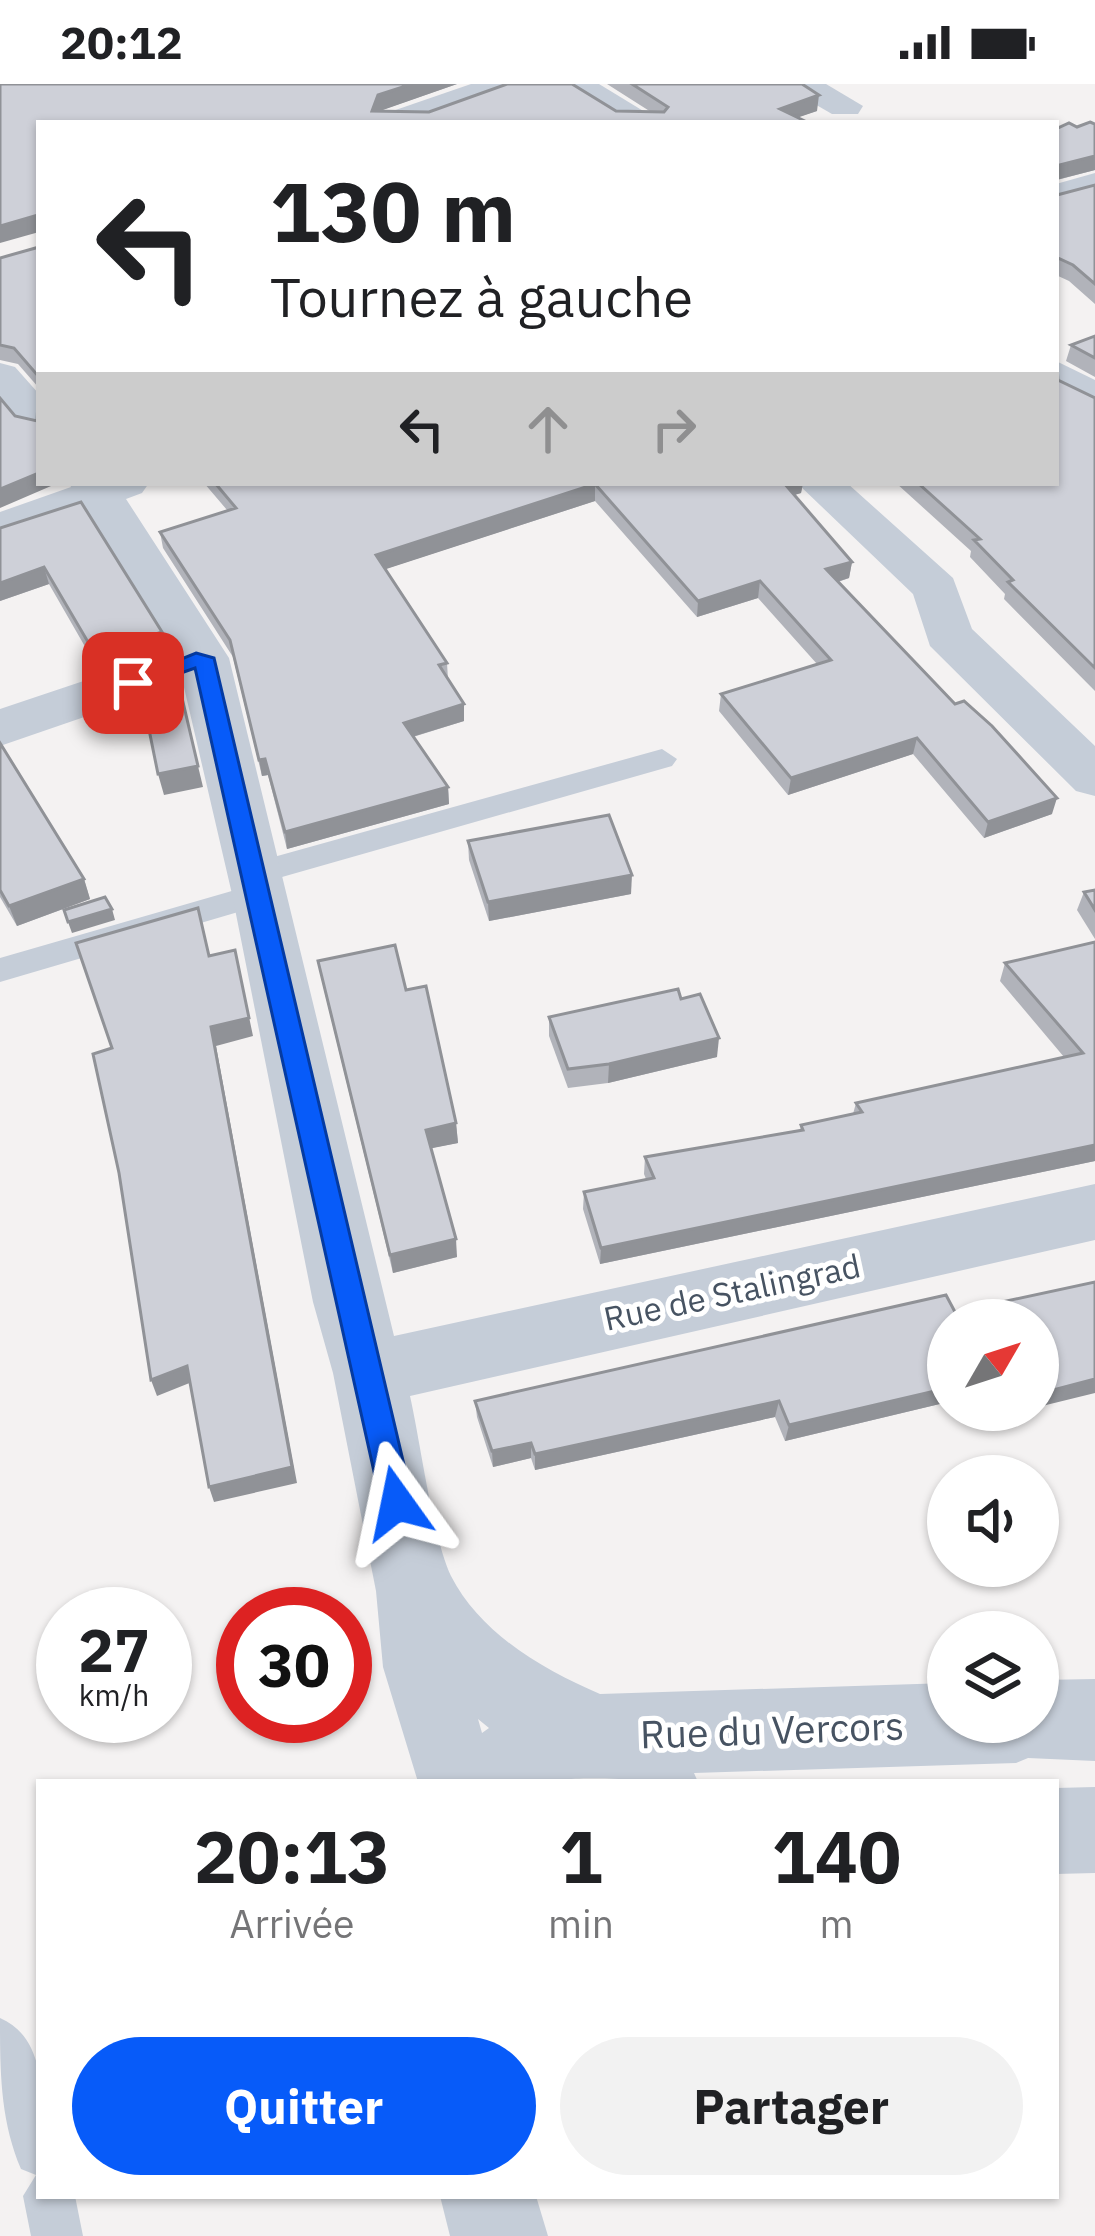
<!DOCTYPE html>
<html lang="fr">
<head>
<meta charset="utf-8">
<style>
	:root { --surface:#fff; --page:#f2f2f2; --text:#202124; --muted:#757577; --accent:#075bf9 }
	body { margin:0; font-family:"IBM Plex Sans",sans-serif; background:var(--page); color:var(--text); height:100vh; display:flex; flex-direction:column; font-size:45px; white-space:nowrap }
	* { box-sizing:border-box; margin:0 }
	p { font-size:39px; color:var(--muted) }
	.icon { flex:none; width:66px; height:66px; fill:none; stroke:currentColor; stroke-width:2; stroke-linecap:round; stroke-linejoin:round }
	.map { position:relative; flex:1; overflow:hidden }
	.details { position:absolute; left:36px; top:1695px; width:1023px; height:420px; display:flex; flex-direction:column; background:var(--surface); border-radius:0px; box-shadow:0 3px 9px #0004 }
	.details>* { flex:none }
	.guide { position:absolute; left:36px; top:36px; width:1023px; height:366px; border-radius:0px; box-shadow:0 3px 9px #0004; background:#fff; color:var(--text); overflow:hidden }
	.needle { width:78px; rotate:51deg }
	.tools { position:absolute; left:927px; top:1215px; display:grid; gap:24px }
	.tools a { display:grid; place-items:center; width:132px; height:132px; border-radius:50%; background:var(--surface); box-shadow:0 3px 9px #0004; font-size:60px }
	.speed { position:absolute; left:36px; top:1503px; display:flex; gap:24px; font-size:60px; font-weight:700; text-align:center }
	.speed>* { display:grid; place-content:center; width:156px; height:156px; border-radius:50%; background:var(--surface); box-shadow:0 3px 9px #0004; line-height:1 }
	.speed small { font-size:30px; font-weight:400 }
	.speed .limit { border:18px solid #d22; background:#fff; color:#111 }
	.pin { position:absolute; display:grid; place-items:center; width:102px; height:102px; color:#fff; margin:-51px; border-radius:24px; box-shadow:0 6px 18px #0006 }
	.me { position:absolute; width:132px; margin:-66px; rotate:348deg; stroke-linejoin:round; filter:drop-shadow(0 0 9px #0008) }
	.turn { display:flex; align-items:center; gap:42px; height:252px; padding:0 36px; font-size:54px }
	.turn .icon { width:156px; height:156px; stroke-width:2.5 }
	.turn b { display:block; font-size:84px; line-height:102px }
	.lanes { display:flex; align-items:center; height:114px; padding:0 36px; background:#0003; justify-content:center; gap:60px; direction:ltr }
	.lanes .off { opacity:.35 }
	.eta { display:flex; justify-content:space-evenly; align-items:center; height:204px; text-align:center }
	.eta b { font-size:72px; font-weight:800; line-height:84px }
	.cta { display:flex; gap:24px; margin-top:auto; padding:24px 36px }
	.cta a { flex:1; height:138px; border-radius:72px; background:var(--accent); color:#fff; font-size:48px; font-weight:800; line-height:138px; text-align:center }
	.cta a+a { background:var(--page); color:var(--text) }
	.status { display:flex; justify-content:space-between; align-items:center; height:84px; padding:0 60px; background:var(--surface); direction:ltr }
	.status svg { height:33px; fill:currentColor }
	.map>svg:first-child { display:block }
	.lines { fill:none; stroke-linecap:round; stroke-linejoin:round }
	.service { fill:#c5cdd8; fill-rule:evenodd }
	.minor { fill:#c5cdd8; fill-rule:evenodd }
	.wall { fill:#b1b3ba }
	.shaded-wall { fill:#909297 }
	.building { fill:#ced0d8; stroke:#909297; stroke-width:3 }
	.route { fill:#075bf9; stroke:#053ba2; stroke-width:3 }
	.labels { text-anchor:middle; stroke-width:10; stroke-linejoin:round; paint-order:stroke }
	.street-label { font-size:33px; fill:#475362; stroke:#fff }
	.near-street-label { font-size:39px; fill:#475362; stroke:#fff }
</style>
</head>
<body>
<div class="status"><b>20:12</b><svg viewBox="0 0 49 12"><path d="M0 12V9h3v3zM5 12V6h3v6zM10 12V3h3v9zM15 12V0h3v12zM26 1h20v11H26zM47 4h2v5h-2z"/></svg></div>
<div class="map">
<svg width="1095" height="2152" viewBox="0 0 1095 2152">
	<rect width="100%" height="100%" fill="#f4f2f2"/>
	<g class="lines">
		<g class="service">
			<polygon points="662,665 677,675 672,682 261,799 277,810 272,818 0,898 0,874 256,800 240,789 245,781"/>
			<path d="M0,1934c60,25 39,124 39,178h36l8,40h-52l-8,-40 13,-21 -15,-6c-21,-49 -21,-99 -21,-151z"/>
		</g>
		<g class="minor">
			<polygon points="471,0 522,0 517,7 428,39 376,39 381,31"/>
			<polygon points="556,0 599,0 663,39 618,39"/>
			<polygon points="780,0 826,0 863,22 858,30 832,30"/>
			<polygon points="1095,89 1095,112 1056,123 1056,100"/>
			<polygon points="1056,277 1095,296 1095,329 1056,309"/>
			<polygon points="0,279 15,283 39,310 39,350 23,346 0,319"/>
			<path d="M69,399h80l-7,10 -16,6 103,159 165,678 701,-152v56l-685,156c10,44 23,143 41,180 29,57 92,94 149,118l348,-11v39h90v-42l57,-1v82l-67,-3 -12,5 -322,10 4,9c-29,0 -128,-8 -143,0h-137l-35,-115 -7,-76 -43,-218 -20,-71 -81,-408 -49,-211 -183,63v-37l173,-58 -86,-138 -87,29v-30l71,-25zM478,1635l11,9 -7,5z"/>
			<polygon points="797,399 847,399 953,494 972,545 1095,662 1095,712 1076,707 930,562 913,510"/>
			<polygon points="1095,1703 1095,1789 1056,1790 1056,1704"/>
			<polygon points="440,2112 536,2112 548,2152 450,2152"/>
		</g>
	</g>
	<g class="wall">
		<polygon points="0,0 457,0 379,27 651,28 607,0 802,0 817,27 798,33 39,399 15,332 37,337 39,304 18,280 0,276 0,174 39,163 38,148"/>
		<polygon points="1095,40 1095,86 1057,96 1057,111 1095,101 1095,220 1069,197 1056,191 1056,45"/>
		<polygon points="1095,252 1095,293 1066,277 1071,261"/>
		<polygon points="1058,296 1095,314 1095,607 1004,515 1005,510 970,473 971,467 896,399 1056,399"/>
		<polygon points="204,399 803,399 801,409 794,411 852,478 849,494 838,498 1052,730 984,754 913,670 788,711 719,627 721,610 817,580 758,514 697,533 595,417 385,485 447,579 448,595 464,637 413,653 448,703 449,720 287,765 268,691 262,692 233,573 163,464 160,448 227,426"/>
		<polygon points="0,444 162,548 166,565 99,587 49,500 0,517"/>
		<polygon points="0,659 84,795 90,815 17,842 0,813"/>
		<polygon points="468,757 631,810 489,837 469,776"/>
		<polygon points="1095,806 1095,855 1077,826 1084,808"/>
		<polygon points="1095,858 1095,1077 600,1180 583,1125 584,1108 646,1095 644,1090 645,1073 800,1047 801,1041 853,1030 856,1019 1064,973 1000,897 1005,879"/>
		<polygon points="318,877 456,1039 458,1059 431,1064 457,1173 393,1189 322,897"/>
		<polygon points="681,915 717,973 608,999 568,1004 549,952 549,933"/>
		<polygon points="948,1236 948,1318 785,1357 775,1333 535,1386 531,1374 493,1383 477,1333 475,1317"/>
	</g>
	<g class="shaded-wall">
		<polygon points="412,0 457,0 380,27 372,27 378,11"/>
		<polygon points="819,11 817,27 782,39 780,25"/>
		<polygon points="1095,72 1095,86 1056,96 1056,82"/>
		<polygon points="38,131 39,148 0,159 0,142"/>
		<polygon points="39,389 39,399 58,399 0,424 0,405"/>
		<polygon points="783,399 803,399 801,409 781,415"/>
		<polygon points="595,400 595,417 377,488 376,471"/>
		<polygon points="852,478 849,494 824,502 826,485"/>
		<polygon points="44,483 49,500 0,517 0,499"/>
		<polygon points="760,497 758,514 697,533 698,517"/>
		<polygon points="162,548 166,565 99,587 95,570"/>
		<polygon points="464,620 464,637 405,655 404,639"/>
		<polygon points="917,654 913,670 788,711 791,694"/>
		<polygon points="265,675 268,691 262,692 259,676"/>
		<polygon points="198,682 203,703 164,711 158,690"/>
		<polygon points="448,703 449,720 287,765 285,748"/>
		<polygon points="1057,714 1052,730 984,754 988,738"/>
		<polygon points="632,791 631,810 489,837 488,818"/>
		<polygon points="84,795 90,815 17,842 9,822"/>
		<polygon points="112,825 115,836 72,849 68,838"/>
		<polygon points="235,866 253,952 216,962 297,1399 214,1418 209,1403 211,943"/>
		<polygon points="719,954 717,973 608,999 609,980"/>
		<polygon points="456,1039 458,1059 428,1065 426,1046"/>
		<polygon points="1095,1061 1095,1077 600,1180 601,1164"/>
		<polygon points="456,1155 457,1173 393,1189 390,1171"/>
		<polygon points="187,1282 192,1298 157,1312 151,1296"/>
		<polygon points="1095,1295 1095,1309 1038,1323 1038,1310"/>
		<polygon points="948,1304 948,1318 785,1357 789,1341"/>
		<polygon points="779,1317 775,1333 535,1386 535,1370"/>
		<polygon points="996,1326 1028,1326 991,1336"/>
		<polygon points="531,1359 531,1374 493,1383 492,1367"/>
	</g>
	<g class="building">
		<polygon points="0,0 412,0 378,11 372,27 429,28 507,0 572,0 616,27 664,28 668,23 632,0 802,0 819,11 780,25 809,39 39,39 39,293 14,264 0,261 0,174 39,163 38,131 0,142"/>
		<polygon points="1090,38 1095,40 1095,72 1056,82 1057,111 1095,101 1095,200 1073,181 1056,173 1056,45 1069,39 1077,43"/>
		<polygon points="1095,252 1095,274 1071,261"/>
		<polygon points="1056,270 1058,296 1095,314 1095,584 1008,498 1013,496 974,456 980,455 918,399 1056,399"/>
		<polygon points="39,300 39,389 0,405 0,314 15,332 37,337"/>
		<polygon points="215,399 784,399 852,478 826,485 955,620 964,617 992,642 1057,714 988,738 917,654 791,694 721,610 831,576 760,497 698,517 595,400 376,471 447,579 439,581 464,620 404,639 448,703 285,748 265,675 259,676 230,556 160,448 236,424"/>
		<polygon points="81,418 162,548 95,570 44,483 0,499 0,444"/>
		<polygon points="175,584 198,682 158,690 139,596"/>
		<polygon points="0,659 84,795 9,822 0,806"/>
		<polygon points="609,731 632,791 488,818 468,757"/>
		<polygon points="1095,806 1095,826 1084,808"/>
		<polygon points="105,813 112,825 68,838 64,826"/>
		<polygon points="198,824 209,872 235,866 249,934 211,943 292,1383 209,1403 187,1282 151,1296 119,1089 93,970 112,964 76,859"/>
		<polygon points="1095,858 1095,1061 601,1164 584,1108 654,1094 645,1073 803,1046 801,1041 862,1028 856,1019 1083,969 1005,879"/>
		<polygon points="395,861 406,906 426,902 456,1039 426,1046 456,1155 390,1171 318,877"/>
		<polygon points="678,905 681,915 700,910 719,954 609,980 568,985 549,933"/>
		<polygon points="1095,1198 1095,1295 1038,1310 1038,1236 948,1236 948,1304 789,1341 779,1317 535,1370 531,1359 492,1367 475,1317 946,1211 955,1228"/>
	</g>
	<polygon class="route" points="196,569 214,574 413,1419 408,1430 397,1434 386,1430 381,1419 195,584 133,606 122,599"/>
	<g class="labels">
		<g class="street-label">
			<text transform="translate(732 1208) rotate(-12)" y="12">Rue de Stalingrad</text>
		</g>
		<g class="near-street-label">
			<text transform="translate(772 1646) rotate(-2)" y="14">Rue du Vercors</text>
		</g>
	</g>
</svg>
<div class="tools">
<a><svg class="needle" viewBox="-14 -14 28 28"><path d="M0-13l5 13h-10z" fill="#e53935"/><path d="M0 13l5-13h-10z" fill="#757577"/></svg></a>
<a><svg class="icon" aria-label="sound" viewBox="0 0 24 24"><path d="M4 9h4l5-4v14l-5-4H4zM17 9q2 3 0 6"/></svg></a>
<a><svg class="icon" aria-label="layers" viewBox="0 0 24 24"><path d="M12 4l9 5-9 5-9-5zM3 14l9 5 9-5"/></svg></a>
</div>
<div class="speed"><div>27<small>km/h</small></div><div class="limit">30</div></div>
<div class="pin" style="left:133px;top:599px;background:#d93025"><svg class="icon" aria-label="arrive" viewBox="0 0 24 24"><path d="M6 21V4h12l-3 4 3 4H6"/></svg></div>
<svg class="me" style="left:397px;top:1419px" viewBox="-20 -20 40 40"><path d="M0-17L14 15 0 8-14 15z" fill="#075bf9" stroke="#fff" stroke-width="4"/></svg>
<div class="guide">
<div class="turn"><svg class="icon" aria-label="left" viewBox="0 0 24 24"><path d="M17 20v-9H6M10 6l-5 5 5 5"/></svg><div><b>130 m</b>Tournez à gauche</div></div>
<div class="lanes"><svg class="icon" aria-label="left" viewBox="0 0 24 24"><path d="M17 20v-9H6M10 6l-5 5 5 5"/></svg><svg class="icon off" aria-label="ahead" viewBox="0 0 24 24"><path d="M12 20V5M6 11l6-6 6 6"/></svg><svg class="icon off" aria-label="right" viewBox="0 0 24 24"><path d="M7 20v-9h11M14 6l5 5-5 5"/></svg></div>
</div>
<section class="details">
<div class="eta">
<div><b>20:13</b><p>Arrivée</p></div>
<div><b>1</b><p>min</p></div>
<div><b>140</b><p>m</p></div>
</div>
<div class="cta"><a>Quitter</a><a>Partager</a></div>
</section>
</div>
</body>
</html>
